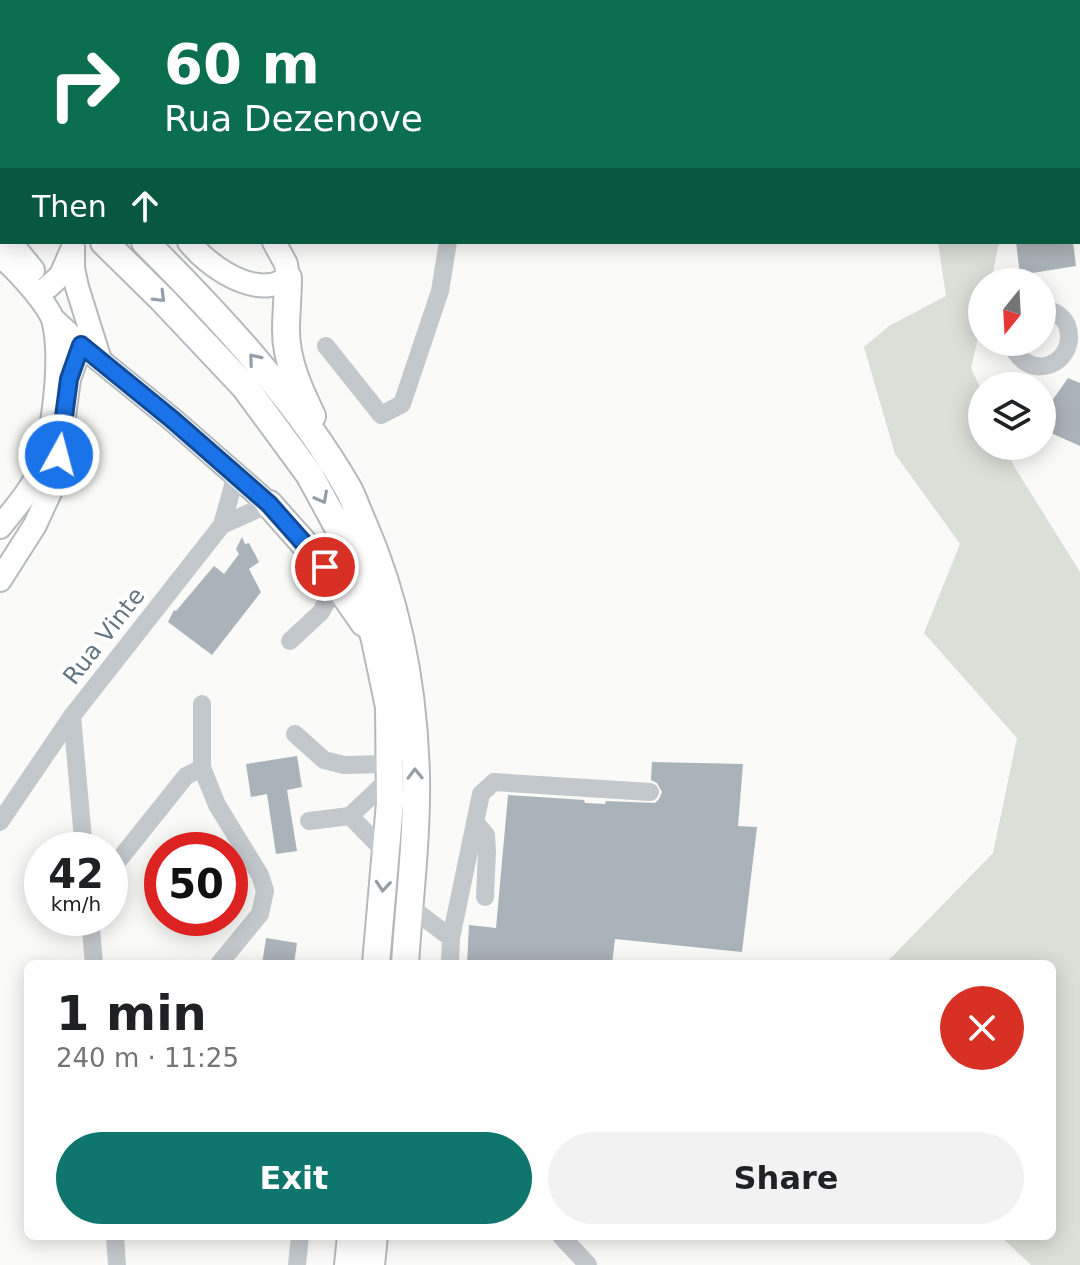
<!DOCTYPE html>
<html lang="en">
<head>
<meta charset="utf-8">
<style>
	:root { --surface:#fff; --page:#f2f2f2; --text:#202124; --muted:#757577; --accent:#0f766e }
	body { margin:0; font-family:"DejaVu Sans",sans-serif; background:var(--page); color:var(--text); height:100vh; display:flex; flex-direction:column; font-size:30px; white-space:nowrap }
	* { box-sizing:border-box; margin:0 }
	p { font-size:26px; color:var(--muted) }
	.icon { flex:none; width:44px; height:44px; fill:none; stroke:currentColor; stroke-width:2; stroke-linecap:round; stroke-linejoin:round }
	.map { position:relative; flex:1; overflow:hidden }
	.drawer { position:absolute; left:24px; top:960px; width:1032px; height:280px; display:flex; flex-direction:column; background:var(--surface); border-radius:12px; box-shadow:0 4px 20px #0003 }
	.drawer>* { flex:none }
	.guide { position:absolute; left:0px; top:0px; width:1080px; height:244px; box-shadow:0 4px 20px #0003; background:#0b6e4f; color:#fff; overflow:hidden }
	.needle { width:52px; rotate:198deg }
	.fabs { position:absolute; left:968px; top:268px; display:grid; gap:16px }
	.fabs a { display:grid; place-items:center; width:88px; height:88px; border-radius:50%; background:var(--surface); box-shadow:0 4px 20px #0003; font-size:40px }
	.speed { position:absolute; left:24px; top:832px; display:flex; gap:16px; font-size:40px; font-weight:700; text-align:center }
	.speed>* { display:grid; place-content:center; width:104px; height:104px; border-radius:50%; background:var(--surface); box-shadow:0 4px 20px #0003; line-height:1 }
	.speed small { font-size:20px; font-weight:400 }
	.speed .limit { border:12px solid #d22; background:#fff; color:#111 }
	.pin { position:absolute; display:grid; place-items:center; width:68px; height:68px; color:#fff; margin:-34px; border:4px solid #fff; border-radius:50%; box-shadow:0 2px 8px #0007 }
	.me { position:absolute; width:88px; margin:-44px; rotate:7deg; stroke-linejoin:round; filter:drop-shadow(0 0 6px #0008) }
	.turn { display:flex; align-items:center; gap:28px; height:168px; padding:0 32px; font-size:36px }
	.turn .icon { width:104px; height:104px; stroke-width:2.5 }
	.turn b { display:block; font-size:56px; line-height:68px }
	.then { display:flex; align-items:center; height:76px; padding:0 32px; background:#0003; gap:16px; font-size:30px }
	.round { display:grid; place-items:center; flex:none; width:84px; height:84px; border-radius:42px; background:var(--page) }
	.headline { display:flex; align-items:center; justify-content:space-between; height:136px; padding:0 32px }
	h1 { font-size:48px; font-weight:700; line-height:60px }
	.primary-button { display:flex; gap:16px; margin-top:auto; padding:16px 32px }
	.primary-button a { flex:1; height:92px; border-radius:48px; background:var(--accent); color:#fff; font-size:32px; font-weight:700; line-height:92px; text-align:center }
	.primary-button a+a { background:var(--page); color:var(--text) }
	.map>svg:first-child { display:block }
	.green { fill:#dadfd7 }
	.building { fill:#aab3b9 }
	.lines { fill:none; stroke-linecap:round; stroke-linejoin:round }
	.major-casing { stroke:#b5babe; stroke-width:26 }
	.highway-casing { stroke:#b4b9bd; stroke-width:30 }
	.minor { stroke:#c3c8cc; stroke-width:18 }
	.major { stroke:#fff; stroke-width:22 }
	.highway { stroke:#fff; stroke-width:26 }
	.oneway { stroke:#939fa8 }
	.route-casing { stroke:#114b97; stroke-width:20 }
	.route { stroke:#1a73e8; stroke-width:14 }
	.labels { text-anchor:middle; stroke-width:8; stroke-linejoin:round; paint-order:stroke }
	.street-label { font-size:24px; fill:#657683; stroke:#fff }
</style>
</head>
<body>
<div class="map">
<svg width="1080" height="1265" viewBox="0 0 1080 1265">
	<rect width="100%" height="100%" fill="#fafaf8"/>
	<polygon class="green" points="938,242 999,242 991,282 982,282 982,320 971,368 982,392 982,446 1005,446 1014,466 1080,572 1080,1265 1031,1265 1000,1236 1052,1236 1052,964 885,964 993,853 1017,738 924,633 960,544 895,454 864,347 889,326 946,296"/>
	<g class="building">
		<polygon points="1016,242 1073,242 1076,266 1020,275"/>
		<polygon points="1068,378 1080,383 1080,446 1042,429 1042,415"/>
		<polygon points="242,537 245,544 249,543 259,562 249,569 261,592 212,655 168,622 174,610 176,611 214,566 224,574 239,554 236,549"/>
		<polygon points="297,756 302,787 287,790 297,851 276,854 267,794 251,797 246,764"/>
		<polygon points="652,762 743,764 738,826 757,827 742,952 615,939 612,964 467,964 469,925 496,928 508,795 584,800 585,803 605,804 606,801 655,803 659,799 662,792 657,783 651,780"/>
		<polygon points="266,938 297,943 294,964 262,964"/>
	</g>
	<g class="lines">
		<defs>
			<g id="major">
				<polyline points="0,25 2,26"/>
				<polyline points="0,82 2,83"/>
				<polyline points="10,242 33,270"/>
				<path d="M189,242c17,21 52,47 81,43 6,0 13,-4 18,-7l-2,-14 -12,-22"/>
				<polyline points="73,247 73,268 77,287 100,360"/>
				<path d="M0,256c15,11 50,50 54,67 8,37 0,113 -15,148 -9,21 -25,38 -39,56"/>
				<polyline points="48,287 61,275 71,252"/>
				<polyline points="54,320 81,345 173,420 269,504"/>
				<polyline points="0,580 35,525 52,488 58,461 69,379 81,345"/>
			</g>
			<g id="highway">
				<polyline points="0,120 2,121"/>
				<polyline points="0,161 2,162"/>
				<polyline points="104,242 162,299 245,387 309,474 351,551 375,640 389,707 390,803 376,964"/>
				<path d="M145,242c73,73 153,158 204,248 5,10 9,22 14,33 35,80 51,167 53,254 1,62 -7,125 -11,187"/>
				<path d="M288,278c0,18 -2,35 -2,52 0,31 13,59 26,86"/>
				<polyline points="269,504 325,567 364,623"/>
				<polyline points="348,1265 351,1236"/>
				<polyline points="371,1265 374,1236"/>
			</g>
		</defs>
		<use href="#major" class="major-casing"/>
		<use href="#highway" class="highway-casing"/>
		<g class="minor">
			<polyline points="35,0 35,2"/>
			<polyline points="477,0 478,2"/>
			<polyline points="85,2 86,0"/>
			<polyline points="220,2 221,0"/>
			<polyline points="372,2 373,0"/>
			<path d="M1011,342c16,45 69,21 56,-17 -5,-10 -14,-15 -25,-17"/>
			<polyline points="326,346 381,415 402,404 440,291 448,242"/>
			<polyline points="222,525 236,475"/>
			<polyline points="290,641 321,612 336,584"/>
			<polyline points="202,704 202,768 217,805 260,875 265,891 260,914 219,964"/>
			<polyline points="72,716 84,850"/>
			<polyline points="295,734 324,760 344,765 390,764"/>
			<polyline points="350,816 390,778"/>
			<polyline points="309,821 350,816 386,853"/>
			<polyline points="0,822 72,716 222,525 269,504"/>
			<polyline points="475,822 486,835 487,851 485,897"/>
			<polyline points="110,871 186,776 202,768"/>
			<polyline points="409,906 451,938"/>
			<polyline points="90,918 94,964"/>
			<polyline points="450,964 451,938 481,794 494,782 650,792"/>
			<polyline points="115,1236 117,1265"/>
			<polyline points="561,1236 588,1265"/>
			<polyline points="297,1265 300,1236"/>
		</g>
		<use href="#major" class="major"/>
		<use href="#highway" class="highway"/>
	</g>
	<defs><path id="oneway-chevron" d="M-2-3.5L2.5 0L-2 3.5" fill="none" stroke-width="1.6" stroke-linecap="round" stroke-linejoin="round" transform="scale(2)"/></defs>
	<g class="oneway">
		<use href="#oneway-chevron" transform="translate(160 297) rotate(45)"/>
		<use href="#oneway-chevron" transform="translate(254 359) rotate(-130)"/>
		<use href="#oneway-chevron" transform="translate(322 498) rotate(62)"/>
		<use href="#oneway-chevron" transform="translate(415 774) rotate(-91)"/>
		<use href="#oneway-chevron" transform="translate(383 886) rotate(95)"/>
	</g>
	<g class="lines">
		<defs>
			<polyline id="route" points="59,455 69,379 81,345 173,420 269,504 325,567"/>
		</defs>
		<use href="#route" class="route-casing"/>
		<use href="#route" class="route"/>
	</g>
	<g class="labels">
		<g class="street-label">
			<text transform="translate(104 636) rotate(-52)" y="8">Rua Vinte</text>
		</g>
	</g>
</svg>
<div class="fabs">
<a><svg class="needle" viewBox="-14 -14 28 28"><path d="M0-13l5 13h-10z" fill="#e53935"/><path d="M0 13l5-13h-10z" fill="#757577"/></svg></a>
<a><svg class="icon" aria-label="layers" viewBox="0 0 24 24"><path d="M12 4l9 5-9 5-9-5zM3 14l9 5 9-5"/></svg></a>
</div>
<div class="speed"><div>42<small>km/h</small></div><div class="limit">50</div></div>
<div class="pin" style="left:325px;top:567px;background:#d93025"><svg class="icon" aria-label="arrive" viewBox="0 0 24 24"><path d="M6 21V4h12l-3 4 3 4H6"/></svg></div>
<svg class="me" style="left:59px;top:455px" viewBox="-20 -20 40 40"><circle r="17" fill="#1a73e8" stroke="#fff" stroke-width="3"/><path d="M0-11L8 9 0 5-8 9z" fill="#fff"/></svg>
<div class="guide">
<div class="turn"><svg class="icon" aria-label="right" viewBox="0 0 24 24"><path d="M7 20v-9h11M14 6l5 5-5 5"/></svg><div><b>60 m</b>Rua Dezenove</div></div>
<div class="then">Then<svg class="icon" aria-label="ahead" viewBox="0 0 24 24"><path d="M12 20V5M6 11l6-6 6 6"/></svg></div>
</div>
<section class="drawer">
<div class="headline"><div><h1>1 min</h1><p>240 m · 11:25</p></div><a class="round" style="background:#d93025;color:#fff"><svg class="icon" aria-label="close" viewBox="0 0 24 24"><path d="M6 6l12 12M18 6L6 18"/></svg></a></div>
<div class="primary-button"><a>Exit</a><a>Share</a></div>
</section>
</div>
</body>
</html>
